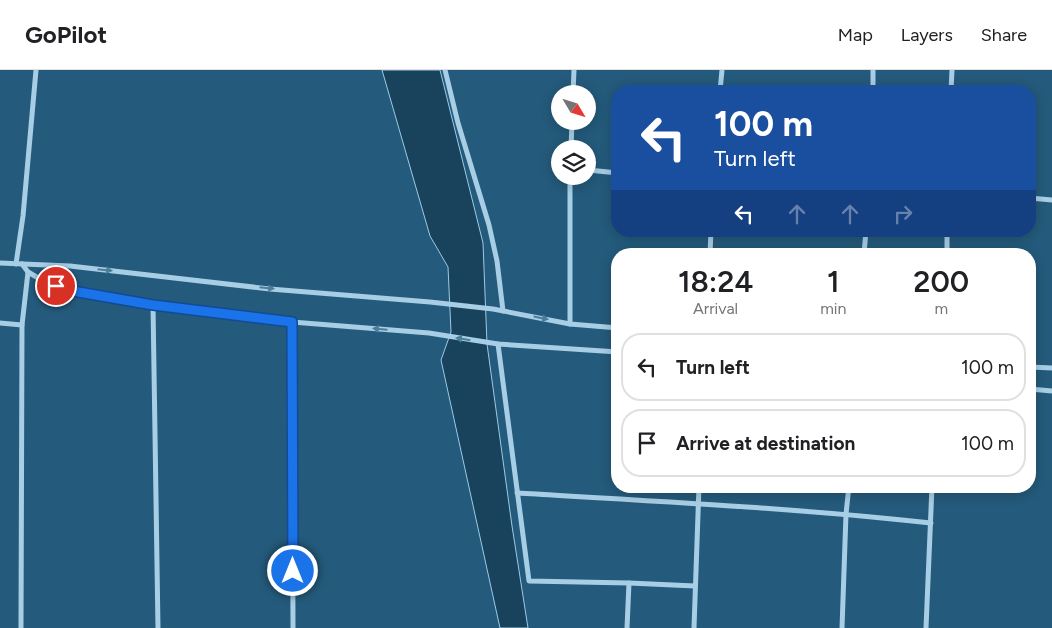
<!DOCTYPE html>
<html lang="en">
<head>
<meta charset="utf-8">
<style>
	:root { --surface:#fff; --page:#f6f6f6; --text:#202124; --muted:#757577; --line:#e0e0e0 }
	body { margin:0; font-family:Figtree,sans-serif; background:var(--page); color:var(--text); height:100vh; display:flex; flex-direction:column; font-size:19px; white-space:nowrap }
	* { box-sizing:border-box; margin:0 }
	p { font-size:16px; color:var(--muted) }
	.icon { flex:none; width:28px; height:28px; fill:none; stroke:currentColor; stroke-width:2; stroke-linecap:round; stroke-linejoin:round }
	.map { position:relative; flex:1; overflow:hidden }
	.sheet { position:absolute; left:611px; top:178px; width:425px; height:245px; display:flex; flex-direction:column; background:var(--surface); border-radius:20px; box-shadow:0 2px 12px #0003 }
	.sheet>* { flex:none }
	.top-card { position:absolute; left:611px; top:15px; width:425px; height:152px; border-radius:20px; box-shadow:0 2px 12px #0003; background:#1a4fa0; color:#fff; overflow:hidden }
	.needle { width:32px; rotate:128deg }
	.controls { position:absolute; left:551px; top:15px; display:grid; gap:10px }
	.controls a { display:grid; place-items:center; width:45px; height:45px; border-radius:50%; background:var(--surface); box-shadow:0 2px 12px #0003; font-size:25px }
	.pin { position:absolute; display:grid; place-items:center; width:42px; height:42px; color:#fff; margin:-21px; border:2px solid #fff; border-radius:50%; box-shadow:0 1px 5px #0007 }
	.me { position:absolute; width:55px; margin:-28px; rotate:0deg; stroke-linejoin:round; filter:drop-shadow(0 0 4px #0008) }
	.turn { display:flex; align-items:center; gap:18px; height:105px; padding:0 20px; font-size:22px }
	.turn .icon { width:65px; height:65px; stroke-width:2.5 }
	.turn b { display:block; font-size:35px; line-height:42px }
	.lanes { display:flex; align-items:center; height:48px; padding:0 20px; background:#0003; justify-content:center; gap:25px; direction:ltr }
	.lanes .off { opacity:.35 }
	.eta { display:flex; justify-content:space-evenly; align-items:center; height:85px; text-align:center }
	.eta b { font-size:30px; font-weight:600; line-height:35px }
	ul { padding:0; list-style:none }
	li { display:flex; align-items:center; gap:15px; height:68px; margin:0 10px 8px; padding:0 10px; border:2px solid var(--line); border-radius:20px }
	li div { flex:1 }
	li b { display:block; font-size:19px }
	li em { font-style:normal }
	header { display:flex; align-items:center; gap:30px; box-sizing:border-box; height:70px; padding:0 25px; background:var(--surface); border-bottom:1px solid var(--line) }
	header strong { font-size:24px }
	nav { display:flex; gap:28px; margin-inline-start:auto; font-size:18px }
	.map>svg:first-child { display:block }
	.water { fill:#19425c; stroke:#9ccbe5 }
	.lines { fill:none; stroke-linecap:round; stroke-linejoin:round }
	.minor { stroke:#a8cee5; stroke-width:5 }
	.oneway { fill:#4c7d9b }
	.route-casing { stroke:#114b97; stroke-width:12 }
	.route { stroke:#1a73e8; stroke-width:9 }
</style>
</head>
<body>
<header>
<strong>GoPilot</strong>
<nav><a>Map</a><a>Layers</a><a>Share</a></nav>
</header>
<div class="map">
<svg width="1052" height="558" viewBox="0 0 1052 558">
	<rect width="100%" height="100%" fill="#245a7b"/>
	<polygon class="water" points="382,0 440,0 483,173 487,274 512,456 528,558 500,558 441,290 451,262 448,197 430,166"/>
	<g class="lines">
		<g class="minor">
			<polyline points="445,0 458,53 489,155 497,191 503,241"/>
			<polyline points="720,21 722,0"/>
			<polyline points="873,21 873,0"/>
			<polyline points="951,21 952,0"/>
			<polyline points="573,24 574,0"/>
			<polyline points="571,79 572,51"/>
			<polyline points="588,100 618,103"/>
			<polyline points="1030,128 1052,130"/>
			<polyline points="947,161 947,184"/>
			<polyline points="710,184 711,161"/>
			<polyline points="864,184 866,161"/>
			<polyline points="0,193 70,196 270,219 430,232 493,239 570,254 618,258"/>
			<polyline points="16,194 23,146 36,0"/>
			<polyline points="22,194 28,202 45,212 67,220 153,235 292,252 429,263 498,274 618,282"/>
			<polyline points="153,235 158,558"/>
			<polyline points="292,252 293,558"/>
			<polyline points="0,253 22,255"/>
			<polyline points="570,254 570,106"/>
			<polyline points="498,274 529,511 629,513 695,516"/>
			<polyline points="1030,297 1052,298"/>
			<polyline points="1030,319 1052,321"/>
			<path d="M517,423c138,8 276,15 414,30"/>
			<polyline points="21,558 22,255 28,202"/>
			<polyline points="627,558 629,513"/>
			<polyline points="694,558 699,416"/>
			<polyline points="842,558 846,444 849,416"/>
			<polyline points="926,558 932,416"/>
		</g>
	</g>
	<defs><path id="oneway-solid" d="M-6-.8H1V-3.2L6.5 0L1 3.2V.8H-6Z" transform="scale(1.25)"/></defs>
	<g class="oneway">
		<use href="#oneway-solid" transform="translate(105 200) rotate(6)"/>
		<use href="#oneway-solid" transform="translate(267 218) rotate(6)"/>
		<use href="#oneway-solid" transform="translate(541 248) rotate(11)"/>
		<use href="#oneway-solid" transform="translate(380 259) rotate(-175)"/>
		<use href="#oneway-solid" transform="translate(463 269) rotate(-171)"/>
	</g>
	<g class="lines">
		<defs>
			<polyline id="route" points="56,216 67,220 153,235 292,252 293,501"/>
		</defs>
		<use href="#route" class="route-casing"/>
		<use href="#route" class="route"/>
	</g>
</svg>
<div class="controls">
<a><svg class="needle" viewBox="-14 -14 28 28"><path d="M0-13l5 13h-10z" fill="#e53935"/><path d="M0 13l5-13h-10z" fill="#757577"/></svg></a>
<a><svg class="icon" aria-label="layers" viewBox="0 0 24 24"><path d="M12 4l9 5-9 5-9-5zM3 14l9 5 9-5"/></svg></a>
</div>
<div class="pin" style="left:56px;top:216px;background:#d93025"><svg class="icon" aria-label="arrive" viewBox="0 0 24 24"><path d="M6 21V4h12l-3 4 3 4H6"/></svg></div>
<svg class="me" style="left:293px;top:501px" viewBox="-20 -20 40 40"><circle r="17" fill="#1a73e8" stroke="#fff" stroke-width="3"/><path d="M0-11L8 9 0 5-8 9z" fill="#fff"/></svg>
<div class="top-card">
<div class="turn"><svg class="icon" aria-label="left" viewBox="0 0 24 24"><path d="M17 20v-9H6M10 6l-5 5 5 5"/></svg><div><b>100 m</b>Turn left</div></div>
<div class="lanes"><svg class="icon" aria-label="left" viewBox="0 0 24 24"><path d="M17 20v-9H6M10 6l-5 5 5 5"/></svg><svg class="icon off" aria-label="ahead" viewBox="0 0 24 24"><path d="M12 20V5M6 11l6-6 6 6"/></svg><svg class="icon off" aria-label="ahead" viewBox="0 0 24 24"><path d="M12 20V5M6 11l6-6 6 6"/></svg><svg class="icon off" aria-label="right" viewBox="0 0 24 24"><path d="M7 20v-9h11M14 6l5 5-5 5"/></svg></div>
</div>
<section class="sheet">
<div class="eta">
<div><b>18:24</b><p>Arrival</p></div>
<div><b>1</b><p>min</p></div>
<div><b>200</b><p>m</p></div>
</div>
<ul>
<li><svg class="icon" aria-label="left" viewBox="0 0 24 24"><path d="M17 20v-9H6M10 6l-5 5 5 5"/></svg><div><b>Turn left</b></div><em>100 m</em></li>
<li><svg class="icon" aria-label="arrive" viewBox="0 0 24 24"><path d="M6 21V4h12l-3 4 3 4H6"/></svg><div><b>Arrive at destination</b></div><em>100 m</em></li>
</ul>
</section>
</div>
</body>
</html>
